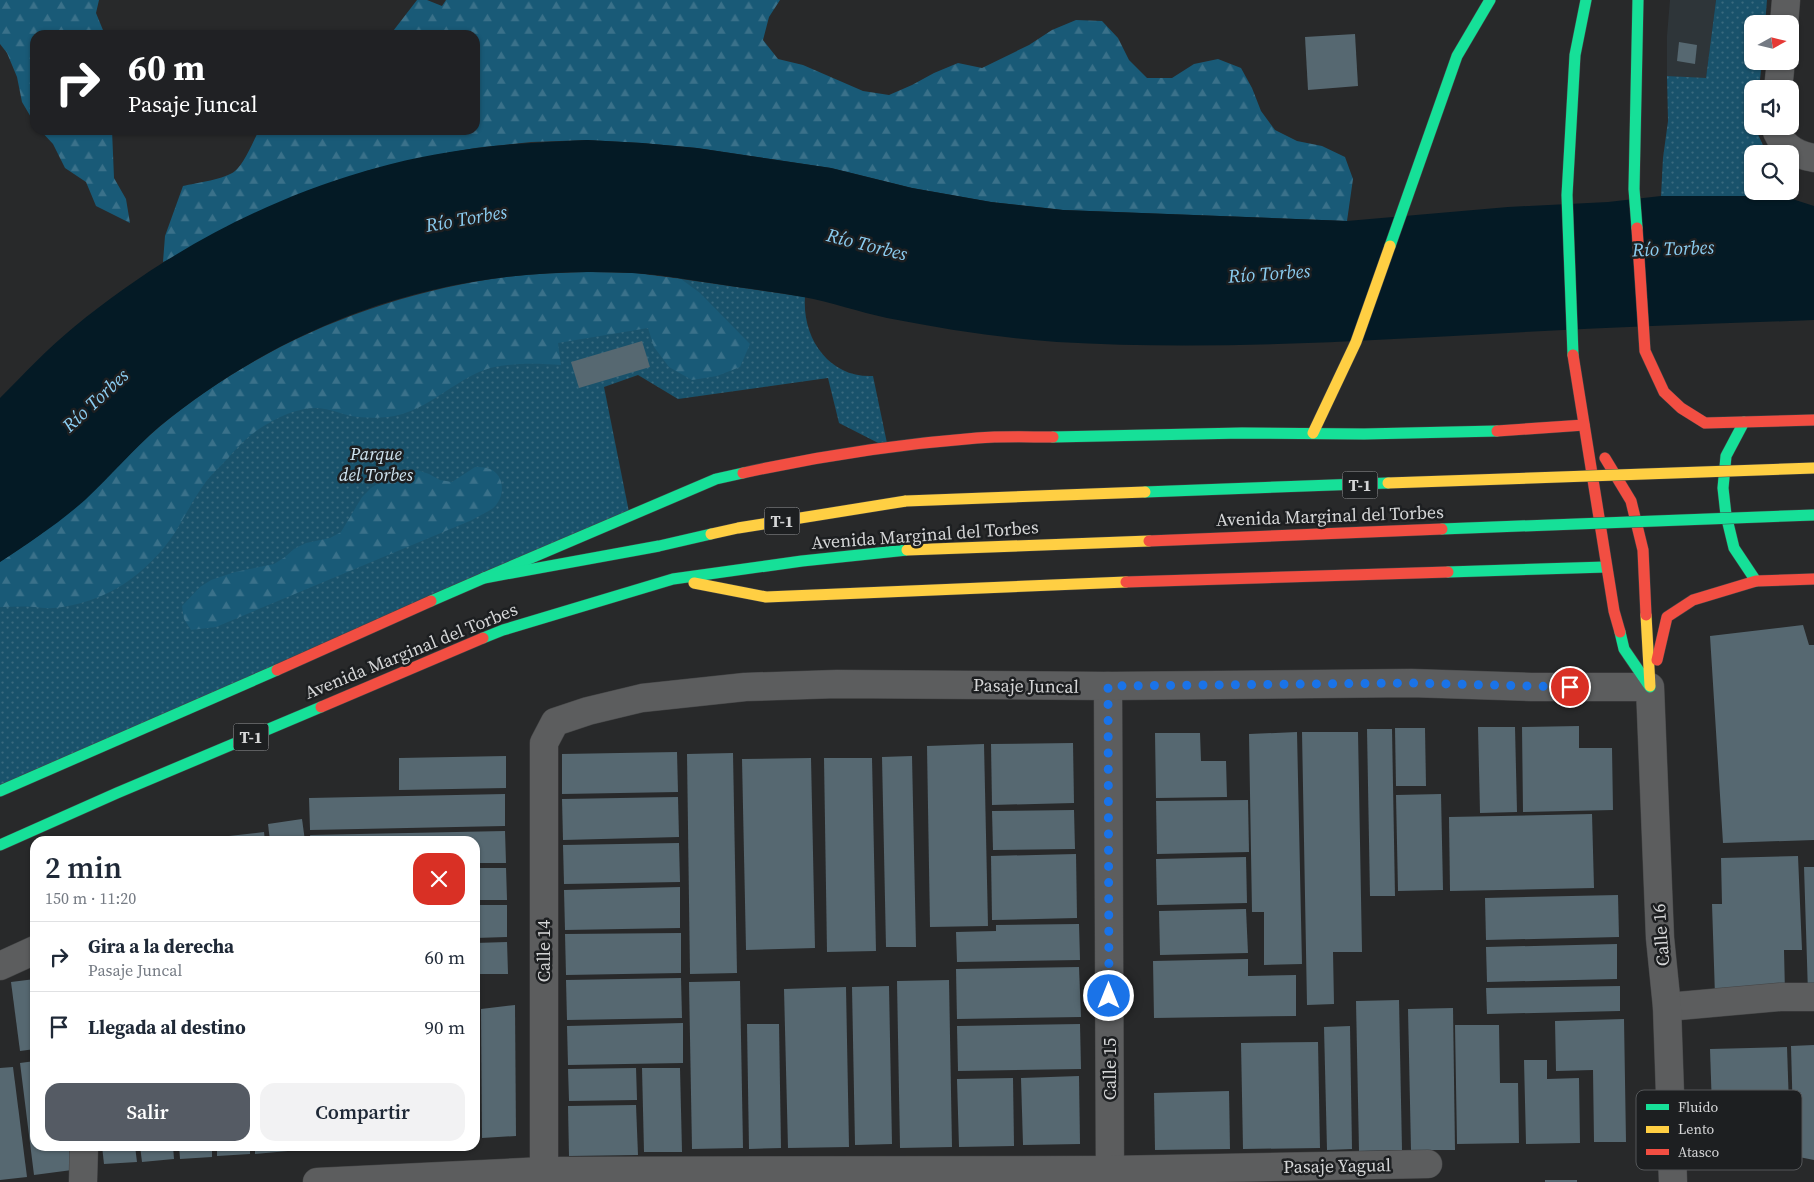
<!DOCTYPE html>
<html lang="es">
<head>
<meta charset="utf-8">
<style>
	:root { --surface:#fff; --page:#f2f2f3; --text:#1f2937; --muted:#747a83; --line:#e0e1e3; --accent:#555b64 }
	body { margin:0; font-family:"Source Serif 4",serif; background:var(--page); color:var(--text); height:100vh; display:flex; flex-direction:column; font-size:19px; white-space:nowrap }
	* { box-sizing:border-box; margin:0 }
	p { font-size:16px; color:var(--muted) }
	.icon { flex:none; width:28px; height:28px; fill:none; stroke:currentColor; stroke-width:2; stroke-linecap:round; stroke-linejoin:round }
	.map { position:relative; flex:1; overflow:hidden }
	.panel { position:absolute; left:30px; top:836px; width:450px; height:315px; display:flex; flex-direction:column; background:var(--surface); border-radius:15px; box-shadow:0 1px 4px #0004 }
	.panel>* { flex:none }
	.guide { position:absolute; left:30px; top:30px; width:450px; height:105px; border-radius:15px; box-shadow:0 1px 4px #0004; background:#202124; color:#fff; overflow:hidden }
	.needle { width:32px; rotate:82deg }
	.controls { position:absolute; left:1744px; top:15px; display:grid; gap:10px }
	.controls a { display:grid; place-items:center; width:55px; height:55px; border-radius:10px; background:var(--surface); box-shadow:0 1px 4px #0004; font-size:25px }
	.pin { position:absolute; display:grid; place-items:center; width:42px; height:42px; color:#fff; margin:-21px; border:2px solid #fff; border-radius:50%; box-shadow:0 1px 5px #0007 }
	.me { position:absolute; width:55px; margin:-28px; rotate:0deg; stroke-linejoin:round; filter:drop-shadow(0 0 4px #0008) }
	.turn { display:flex; align-items:center; gap:18px; height:105px; padding:0 15px; font-size:22px }
	.turn .icon { width:65px; height:65px; stroke-width:2.5 }
	.turn b { display:block; font-size:35px; line-height:42px }
	.round { display:grid; place-items:center; flex:none; width:52px; height:52px; border-radius:15px; background:var(--page) }
	.overview { display:flex; align-items:center; justify-content:space-between; height:85px; padding:0 15px }
	h1 { font-size:30px; font-weight:600; line-height:38px }
	.button { display:flex; gap:10px; margin-top:auto; padding:10px 15px }
	.button a { flex:1; height:58px; border-radius:15px; background:var(--accent); color:#fff; font-size:20px; font-weight:600; line-height:58px; text-align:center }
	.button a+a { background:var(--page); color:var(--text) }
	ul { padding:0; list-style:none }
	li { display:flex; align-items:center; gap:15px; height:70px; padding:0 15px; border-top:1px solid var(--line) }
	li div { flex:1 }
	li b { display:block; font-size:19px }
	li em { font-style:normal }
	.map>svg:first-child { display:block }
	.built { fill:#2e3539 }
	.green { fill:url(#green-dots) }
	.forest { fill:url(#forest-firs) }
	.water { fill:#041a25 }
	.building { fill:#566871 }
	.lines { fill:none; stroke-linecap:round; stroke-linejoin:round }
	.street-casing { stroke:#444546; stroke-width:29 }
	.fast-casing { stroke:#444546; stroke-width:12 }
	.slow-casing { stroke:#444546; stroke-width:12 }
	.jam-casing { stroke:#444546; stroke-width:12 }
	.street { stroke:#5c5d5e; stroke-width:28 }
	.fast { stroke:#16e098; stroke-width:11 }
	.slow { stroke:#ffcf43; stroke-width:11 }
	.jam { stroke:#f24e42; stroke-width:11 }
	.fast-bridge-casing { stroke:#444546; stroke-width:12; stroke-linecap:butt }
	.slow-bridge-casing { stroke:#444546; stroke-width:12; stroke-linecap:butt }
	.jam-bridge-casing { stroke:#444546; stroke-width:12; stroke-linecap:butt }
	.fast-bridge { stroke:#16e098; stroke-width:11 }
	.slow-bridge { stroke:#ffcf43; stroke-width:11 }
	.jam-bridge { stroke:#f24e42; stroke-width:11 }
	.route { stroke:#1a73e8; stroke-width:9; stroke-dasharray:0 16.2 }
	.labels { text-anchor:middle; stroke-width:5; stroke-linejoin:round; paint-order:stroke }
	.shield { fill:#1d1f21; stroke:#9e9fa0; stroke-width:1 }
	.shield-label { font-size:16px; font-weight:bold; fill:#d5d6d7 }
	.park-label { font-size:18px; font-style:italic; fill:#cfe4f0; stroke:#1d1f21 }
	.street-label { font-size:18px; fill:#d5d6d7; stroke:#1d1f21 }
	.water-label { font-size:19px; font-style:italic; fill:#8bcdf1; stroke:#1d1f21 }
	.key { fill:#1d1f21; stroke:#545658; stroke-width:1 }
	.key-label { font-size:14px; fill:#d5d6d7 }
</style>
</head>
<body>
<div class="map">
<svg width="1814" height="1182" viewBox="0 0 1814 1182">
	<defs>
		<pattern id="green-dots" width="8" height="8" patternUnits="userSpaceOnUse" patternTransform="scale(1.25)"><rect width="8" height="8" fill="#19526b"/><path d="M2 2h.1M6 6h.1" fill="none" stroke="#3a6a7f" stroke-width="1.8" stroke-linecap="round"/></pattern>
		<pattern id="forest-firs" width="22" height="20" patternUnits="userSpaceOnUse" patternTransform="scale(1.25)"><rect width="22" height="20" fill="#195a77"/><path d="M5 1l3.5 6h-7zM16 11l3.5 6h-7z" fill="#3a718a"/></pattern>
	</defs>
	<rect width="100%" height="100%" fill="#28292a"/>
	<polygon class="built" points="1670,0 1716,0 1706,79 1667,76 1667,36"/>
	<g class="green">
		<polygon points="1716,0 1767,0 1765,24 1752,24 1752,61 1762,61 1759,89 1752,89 1752,126 1756,126 1756,130 1767,154 1752,154 1752,191 1781,191 1783,196 1661,196 1663,158 1668,121 1667,76 1706,78"/>
		<path d="M634,273l47,6 124,18c-3,41 24,81 68,79l15,72 -49,-25 -11,-45 -150,21 -40,-24 -34,12 26,130 -630,274v-229l40,-27 82,-74z"/>
	</g>
	<g class="forest">
		<polygon points="0,0 99,0 96,13 105,35 35,35 35,124 22,102 17,77 7,53 0,44"/>
		<path d="M417,0h10l15,6 4,-6h334l-11,17 -6,23 15,19 25,6 60,26 26,4 23,-10 22,-12 24,-10 24,5 47,-23 23,-15 24,-10 26,1 16,17 11,22 18,18h25l22,-14 24,-5 23,9 11,20 9,23 14,19 22,11 25,5 23,11 8,22 -6,42 -284,-11 -72,-8 -79,-14 -81,-20 -134,-20 -55,-5 -55,-3 -56,2 -56,6 -55,10 -54,13 -203,91 2,-26 18,-50c13,-3 43,-7 52,-15 9,-7 19,-31 24,-41h216v-95h-85z"/>
		<polygon points="40,130 112,130 114,178 126,199 130,223 96,206 86,182 65,168 53,144"/>
		<path d="M587,272l47,1 47,6 19,14 50,51 -10,23 -23,9 -25,4 -23,-13 -15,-20 -6,-19 -90,15 3,22c-24,-2 -60,-3 -82,7 -31,14 -56,41 -91,45 -12,1 -25,1 -37,-1 -11,-3 -22,-7 -33,-8 -23,-1 -48,13 -66,26 -9,7 -16,15 -24,24 -8,9 -18,17 -25,28 -10,14 -18,30 -27,45 -28,43 -71,73 -123,77 -7,1 -13,-1 -19,-1 -11,-1 -23,0 -34,0v-45c29,-19 59,-39 85,-63 25,-22 47,-49 73,-71 96,-80 211,-130 334,-149 31,-5 63,-6 95,-7z"/>
		<path d="M475,467c4,0 8,0 12,1 19,5 19,30 5,41 -6,4 -14,7 -20,11l-256,107 -25,3 -7,-11 -2,-13 18,-19 11,-7 24,-8 39,-8 11,-7 9,-8 12,-6 24,-5 11,-6 21,-35 9,-9 11,-7 35,-11 12,4 11,6 12,2z"/>
	</g>
	<path class="water" d="M587,140l55,3 55,5 134,20 81,20 79,14 72,8 284,11 161,-14 100,-5 53,-6h122l31,10v114c-102,4 -204,7 -306,13 -150,8 -300,18 -451,9 -57,-4 -114,-13 -170,-24 -28,-6 -56,-16 -84,-21 -22,-4 -44,-7 -66,-10 -35,-5 -70,-12 -105,-14 -92,-5 -186,7 -273,39 -72,26 -140,66 -199,114 -27,23 -49,50 -75,74 -26,23 -56,43 -85,62v-164c24,-24 47,-49 74,-71 114,-94 255,-161 403,-179 37,-5 73,-6 110,-8z"/>
	<g class="building">
		<polygon points="1355,34 1358,86 1308,90 1305,37"/>
		<polygon points="1679,42 1697,45 1695,64 1677,61"/>
		<polygon points="642,341 650,367 579,388 571,362"/>
		<polygon points="1803,625 1809,645 1814,645 1814,840 1723,843 1710,636"/>
		<polygon points="1579,726 1579,748 1612,748 1613,810 1523,812 1522,727"/>
		<polygon points="1478,727 1515,727 1517,812 1480,813"/>
		<polygon points="1395,728 1425,728 1426,786 1396,786"/>
		<polygon points="1367,729 1392,729 1395,896 1370,896"/>
		<polygon points="1297,732 1302,964 1264,965 1264,912 1252,912 1249,734"/>
		<polygon points="1302,732 1358,732 1362,952 1333,952 1334,1004 1307,1005"/>
		<polygon points="1155,733 1200,733 1201,761 1226,761 1227,797 1156,798"/>
		<polygon points="1073,743 1074,803 992,805 991,744"/>
		<polygon points="984,744 988,926 930,927 927,746"/>
		<polygon points="677,752 678,792 562,794 562,754"/>
		<polygon points="733,753 737,973 690,974 687,754"/>
		<polygon points="506,756 506,788 399,790 399,758"/>
		<polygon points="912,756 916,947 886,947 882,757"/>
		<polygon points="811,758 815,948 746,950 742,759"/>
		<polygon points="824,758 872,758 876,951 827,952"/>
		<polygon points="505,794 505,826 310,830 309,798"/>
		<polygon points="1441,794 1443,890 1398,891 1396,795"/>
		<polygon points="678,797 679,837 563,840 562,799"/>
		<polygon points="1248,800 1249,852 1157,854 1156,801"/>
		<polygon points="1074,810 1075,849 993,850 992,811"/>
		<polygon points="1592,814 1594,888 1450,891 1449,817"/>
		<polygon points="302,819 305,841 270,841 268,824"/>
		<polygon points="505,831 506,863 475,863 475,841 311,841 310,835"/>
		<polygon points="264,832 265,841 230,841 229,836"/>
		<polygon points="679,843 680,882 564,884 563,845"/>
		<polygon points="1076,854 1077,918 992,920 991,856"/>
		<polygon points="1798,856 1802,950 1784,950 1785,993 1715,996 1712,904 1722,904 1721,858"/>
		<polygon points="1246,857 1247,903 1157,905 1156,859"/>
		<polygon points="1804,867 1814,867 1814,993 1808,993"/>
		<polygon points="475,868 506,868 507,900 475,900"/>
		<polygon points="680,887 680,928 565,930 564,890"/>
		<polygon points="1618,895 1619,937 1486,940 1485,898"/>
		<polygon points="475,905 507,905 507,937 475,938"/>
		<polygon points="1246,909 1248,953 1160,955 1159,911"/>
		<polygon points="1079,924 1080,960 957,962 956,932 996,931 996,925"/>
		<polygon points="681,933 681,973 566,975 565,934"/>
		<polygon points="507,942 508,974 475,974 475,943"/>
		<polygon points="1617,944 1617,979 1487,982 1486,947"/>
		<polygon points="1248,959 1248,976 1296,975 1296,1016 1154,1018 1153,961"/>
		<polygon points="1079,967 1081,1017 957,1019 956,969"/>
		<polygon points="681,978 682,1018 567,1020 566,980"/>
		<polygon points="35,979 35,1049 20,1051 11,982"/>
		<polygon points="949,980 952,1147 900,1148 897,981"/>
		<polygon points="740,981 743,1148 692,1149 689,982"/>
		<polygon points="889,986 892,1144 855,1145 852,987"/>
		<polygon points="1620,986 1620,1011 1487,1014 1486,988"/>
		<polygon points="846,987 849,1147 788,1148 784,989"/>
		<polygon points="1399,1000 1402,1150 1359,1151 1356,1001"/>
		<polygon points="515,1005 516,1136 482,1138 481,1009"/>
		<polygon points="1453,1008 1455,1150 1411,1150 1408,1009"/>
		<polygon points="1624,1019 1626,1142 1594,1142 1593,1070 1556,1071 1555,1021"/>
		<polygon points="683,1023 683,1063 568,1065 567,1026"/>
		<polygon points="747,1024 779,1024 781,1148 749,1149"/>
		<polygon points="1080,1024 1081,1069 958,1071 957,1026"/>
		<polygon points="1455,1025 1499,1025 1500,1083 1518,1083 1519,1143 1457,1144"/>
		<polygon points="1350,1026 1352,1149 1327,1150 1324,1027"/>
		<polygon points="1318,1042 1320,1148 1243,1149 1241,1043"/>
		<polygon points="1814,1045 1814,1160 1794,1156 1791,1046"/>
		<polygon points="1787,1047 1791,1165 1714,1168 1710,1049"/>
		<polygon points="1524,1060 1547,1060 1547,1079 1579,1078 1580,1143 1526,1144"/>
		<polygon points="35,1061 35,1146 69,1146 72,1170 34,1175 20,1063"/>
		<rect x="475" y="1064" width="2" height="75"/>
		<polygon points="13,1067 27,1177 0,1180 0,1068"/>
		<polygon points="636,1068 637,1100 569,1101 568,1069"/>
		<polygon points="642,1068 680,1068 682,1152 644,1152"/>
		<polygon points="1079,1076 1080,1144 1023,1145 1021,1078"/>
		<polygon points="1013,1078 1014,1146 959,1147 957,1079"/>
		<polygon points="1229,1091 1230,1149 1155,1150 1154,1093"/>
		<polygon points="636,1105 638,1155 569,1156 568,1106"/>
		<polygon points="102,1146 135,1146 137,1162 104,1164"/>
		<polygon points="140,1146 173,1146 174,1159 142,1162"/>
		<polygon points="179,1146 212,1146 212,1157 180,1159"/>
		<polygon points="217,1146 250,1146 250,1154 217,1156"/>
		<polygon points="255,1146 288,1146 288,1151 255,1154"/>
		<polygon points="293,1146 326,1146 326,1149 293,1151"/>
		<polygon points="331,1146 345,1146 346,1148 331,1149"/>
		<rect x="1545" y="1180" width="32" height="2"/>
	</g>
	<g class="lines">
		<defs>
			<g id="street">
				<polyline points="1784,24 1786,0"/>
				<polyline points="1778,89 1781,61"/>
				<path d="M1775,126c5,19 20,29 39,32"/>
				<polyline points="1108,686 1110,1182"/>
				<polyline points="0,966 35,950"/>
				<polyline points="1667,1007 1780,997 1814,997"/>
				<polyline points="83,1182 84,1146"/>
				<polyline points="317,1182 544,1171 1110,1170 1428,1164"/>
				<polyline points="544,1182 544,743 555,722 588,711 642,698 745,687 837,684 1108,686 1411,683 1531,687 1650,687 1660,938 1667,1007 1673,1182"/>
			</g>
			<g id="fast">
				<polyline points="1637,228 1634,189 1638,0"/>
				<polyline points="1390,246 1457,56 1490,0"/>
				<polyline points="1573,355 1567,195 1575,55 1586,0"/>
				<polyline points="1744,422 1726,456 1723,488 1726,515 1734,548 1756,581"/>
				<polyline points="1053,437 1242,433 1364,434 1497,431"/>
				<polyline points="1448,572 1606,567"/>
				<polyline points="484,578 716,479 743,473"/>
				<polyline points="431,601 484,578 659,546 711,534"/>
				<polyline points="1620,632 1624,649 1650,687"/>
				<polyline points="483,638 503,630 673,579 802,561 907,550"/>
				<polyline points="0,791 277,670"/>
				<polyline points="0,845 117,793 321,707"/>
			</g>
			<g id="slow">
				<polyline points="1313,433 1356,342 1390,246"/>
				<polyline points="711,534 738,528 906,501"/>
				<polyline points="694,583 766,597 1126,582"/>
				<polyline points="1646,615 1650,686"/>
			</g>
			<g id="jam">
				<polyline points="1637,228 1645,351 1664,392 1681,408 1705,423 1814,420"/>
				<polyline points="1573,355 1614,611 1620,632"/>
				<polyline points="1497,431 1584,425"/>
				<polyline points="1605,458 1631,501 1643,550 1646,615"/>
				<path d="M743,473c77,-17 156,-29 234,-35 25,-2 51,-1 76,-1"/>
				<polyline points="1126,582 1448,572"/>
				<polyline points="1657,660 1667,617 1693,600 1756,581 1814,579"/>
				<polyline points="277,670 431,601"/>
				<polyline points="321,707 483,638"/>
			</g>
		</defs>
		<use href="#street" class="street-casing"/>
		<use href="#fast" class="fast-casing"/>
		<use href="#slow" class="slow-casing"/>
		<use href="#jam" class="jam-casing"/>
		<use href="#street" class="street"/>
		<use href="#fast" class="fast"/>
		<use href="#slow" class="slow"/>
		<use href="#jam" class="jam"/>
		<defs>
			<g id="fast-bridge">
				<polyline points="1145,492 1388,483"/>
				<polyline points="1442,529 1814,515"/>
			</g>
			<g id="slow-bridge">
				<polyline points="1388,483 1814,468"/>
				<polyline points="906,501 1145,492"/>
				<polyline points="907,550 1149,541"/>
			</g>
			<polyline id="jam-bridge" points="1149,541 1442,529"/>
		</defs>
		<use href="#fast-bridge" class="fast-bridge-casing"/>
		<use href="#slow-bridge" class="slow-bridge-casing"/>
		<use href="#jam-bridge" class="jam-bridge-casing"/>
		<use href="#fast-bridge" class="fast-bridge"/>
		<use href="#slow-bridge" class="slow-bridge"/>
		<use href="#jam-bridge" class="jam-bridge"/>
	</g>
	<g class="lines">
		<polyline class="route" points="1109,996 1108,686 1410,683 1570,687"/>
	</g>
	<g class="labels">
		<g class="shield">
			<rect x="1342.5" y="471.5" width="35" height="27" rx="4"/>
			<rect x="764.5" y="507.5" width="35" height="27" rx="4"/>
			<rect x="233.5" y="723.5" width="35" height="27" rx="4"/>
		</g>
		<g class="shield-label">
			<text x="1360" y="491">T-1</text>
			<text x="782" y="527">T-1</text>
			<text x="251" y="743">T-1</text>
		</g>
		<g class="park-label">
			<text x="376" y="460">Parque<tspan x="376" dy="21">del Torbes</tspan></text>
		</g>
		<g class="street-label">
			<text transform="translate(1330 516) rotate(-2)" y="6">Avenida Marginal del Torbes</text>
			<text transform="translate(925 535) rotate(-4)" y="6">Avenida Marginal del Torbes</text>
			<text transform="translate(411 651) rotate(-22)" y="6">Avenida Marginal del Torbes</text>
			<text transform="translate(1026 686) rotate(1)" y="6">Pasaje Juncal</text>
			<text transform="translate(1661 935) rotate(-94)" y="6">Calle 16</text>
			<text transform="translate(544 951) rotate(-90)" y="6">Calle 14</text>
			<text transform="translate(1110 1069) rotate(-90)" y="6">Calle 15</text>
			<text transform="translate(1337 1166) rotate(-1)" y="6">Pasaje Yagual</text>
		</g>
		<g class="water-label">
			<text transform="translate(466 218) rotate(-10)" y="7">Río Torbes</text>
			<text transform="translate(867 244) rotate(14)" y="7">Río Torbes</text>
			<text transform="translate(1673 248) rotate(-2)" y="7">Río Torbes</text>
			<text transform="translate(1269 273) rotate(-4)" y="7">Río Torbes</text>
			<text transform="translate(95 400) rotate(-43)" y="7">Río Torbes</text>
		</g>
	</g>
	<rect x="1636" y="1090" width="166" height="80" rx="8" class="key"/>
	<rect x="1646" y="1104" width="23" height="6" fill="#16e098"/>
	<rect x="1646" y="1126" width="23" height="7" fill="#ffcf43"/>
	<rect x="1646" y="1149" width="23" height="6" fill="#f24e42"/>
	<g class="key-label">
		<text x="1678" y="1112">Fluido</text>
		<text x="1678" y="1134">Lento</text>
		<text x="1678" y="1157">Atasco</text>
	</g>
</svg>
<div class="controls">
<a><svg class="needle" viewBox="-14 -14 28 28"><path d="M0-13l5 13h-10z" fill="#e53935"/><path d="M0 13l5-13h-10z" fill="#747a83"/></svg></a>
<a><svg class="icon" aria-label="sound" viewBox="0 0 24 24"><path d="M4 9h4l5-4v14l-5-4H4zM17 9q2 3 0 6"/></svg></a>
<a><svg class="icon" aria-label="search" viewBox="0 0 24 24"><circle cx="10" cy="10" r="6"/><path d="M15 15l6 6"/></svg></a>
</div>
<div class="pin" style="left:1570px;top:687px;background:#d93025"><svg class="icon" aria-label="arrive" viewBox="0 0 24 24"><path d="M6 21V4h12l-3 4 3 4H6"/></svg></div>
<svg class="me" style="left:1109px;top:996px" viewBox="-20 -20 40 40"><circle r="17" fill="#1a73e8" stroke="#fff" stroke-width="3"/><path d="M0-11L8 9 0 5-8 9z" fill="#fff"/></svg>
<div class="guide">
<div class="turn"><svg class="icon" aria-label="right" viewBox="0 0 24 24"><path d="M7 20v-9h11M14 6l5 5-5 5"/></svg><div><b>60 m</b>Pasaje Juncal</div></div>
</div>
<section class="panel">
<div class="overview"><div><h1>2 min</h1><p>150 m · 11:20</p></div><a class="round" style="background:#d93025;color:#fff"><svg class="icon" aria-label="close" viewBox="0 0 24 24"><path d="M6 6l12 12M18 6L6 18"/></svg></a></div>
<ul>
<li><svg class="icon" aria-label="right" viewBox="0 0 24 24"><path d="M7 20v-9h11M14 6l5 5-5 5"/></svg><div><b>Gira a la derecha</b><p>Pasaje Juncal</p></div><em>60 m</em></li>
<li><svg class="icon" aria-label="arrive" viewBox="0 0 24 24"><path d="M6 21V4h12l-3 4 3 4H6"/></svg><div><b>Llegada al destino</b></div><em>90 m</em></li>
</ul>
<div class="button"><a>Salir</a><a>Compartir</a></div>
</section>
</div>
</body>
</html>
